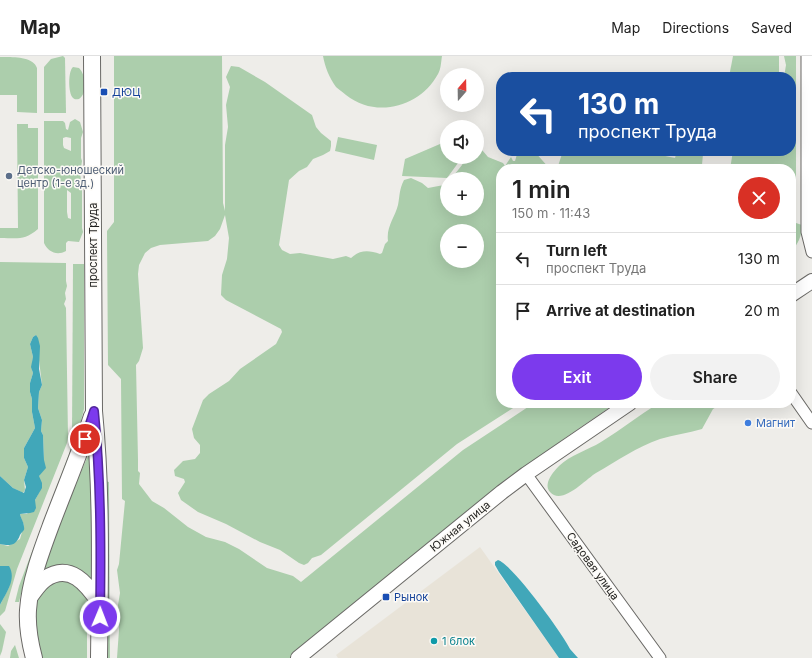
<!DOCTYPE html>
<html lang="en">
<head>
<meta charset="utf-8">
<style>
	:root { --surface:#fff; --page:#f2f2f2; --text:#222; --muted:#767676; --line:#e0e0e0; --accent:#7c3aed }
	body { margin:0; font-family:Inter,sans-serif; background:var(--page); color:var(--text); height:100vh; display:flex; flex-direction:column; font-size:15px; white-space:nowrap }
	* { box-sizing:border-box; margin:0 }
	p { font-size:13px; color:var(--muted) }
	.icon { flex:none; width:22px; height:22px; fill:none; stroke:currentColor; stroke-width:2; stroke-linecap:round; stroke-linejoin:round }
	.map { position:relative; flex:1; overflow:hidden }
	.details { position:absolute; left:496px; top:108px; width:300px; height:244px; display:flex; flex-direction:column; background:var(--surface); border-radius:16px; box-shadow:0 4px 16px #0002 }
	.details>* { flex:none }
	.banner { position:absolute; left:496px; top:16px; width:300px; height:84px; border-radius:16px; box-shadow:0 4px 16px #0002; background:#1a4fa0; color:#fff; overflow:hidden }
	.needle { width:26px; rotate:20deg }
	.tools { position:absolute; left:440px; top:12px; display:grid; gap:8px }
	.tools a { display:grid; place-items:center; width:44px; height:44px; border-radius:50%; background:var(--surface); box-shadow:0 4px 16px #0002; font-size:20px }
	.pin { position:absolute; display:grid; place-items:center; width:34px; height:34px; color:#fff; margin:-17px; border:2px solid #fff; border-radius:50%; box-shadow:0 1px 4px #0007 }
	.me { position:absolute; width:44px; margin:-22px; rotate:1deg; stroke-linejoin:round; filter:drop-shadow(0 0 3px #0008) }
	.turn { display:flex; align-items:center; gap:14px; height:84px; padding:0 16px; font-size:18px }
	.turn .icon { width:52px; height:52px; stroke-width:2.5 }
	.turn b { display:block; font-size:28px; line-height:34px }
	.round { display:grid; place-items:center; flex:none; width:42px; height:42px; border-radius:21px; background:var(--page) }
	.overview { display:flex; align-items:center; justify-content:space-between; height:68px; padding:0 16px }
	h1 { font-size:24px; font-weight:600; line-height:30px }
	.cta { display:flex; gap:8px; margin-top:auto; padding:8px 16px }
	.cta a { flex:1; height:46px; border-radius:24px; background:var(--accent); color:#fff; font-size:16px; font-weight:600; line-height:46px; text-align:center }
	.cta a+a { background:var(--page); color:var(--text) }
	ul { padding:0; list-style:none }
	li { display:flex; align-items:center; gap:12px; height:52px; padding:0 16px; border-top:1px solid var(--line) }
	li div { flex:1 }
	li b { display:block; font-size:15px }
	li em { font-style:normal }
	header { display:flex; align-items:center; gap:24px; box-sizing:border-box; height:56px; padding:0 20px; background:var(--surface); border-bottom:1px solid var(--line) }
	header strong { font-size:19px }
	nav { display:flex; gap:22px; margin-inline-start:auto; font-size:14px }
	.map>svg:first-child { display:block }
	.built { fill:#e8e3d8 }
	.green { fill:#acceac; fill-rule:evenodd }
	.water { fill:#41a7b9 }
	.lines { fill:none; stroke-linecap:round; stroke-linejoin:round }
	.minor-casing { stroke:#6a6966; stroke-width:13 }
	.tertiary-casing { stroke:#6a6966; stroke-width:16 }
	.secondary-casing { stroke:#6a6966; stroke-width:18 }
	.minor { stroke:#fff; stroke-width:11 }
	.tertiary { stroke:#fff; stroke-width:14 }
	.secondary { stroke:#fff; stroke-width:16 }
	.route-casing { stroke:#51269a; stroke-width:10 }
	.route { stroke:#7c3aed; stroke-width:7 }
	.transit-dot { fill:#1a4fb4; stroke:#fcfaf6; stroke-width:1.5 }
	.service-dot { fill:#5c6f8a; stroke:#fcfaf6; stroke-width:1.5 }
	.shop-dot { fill:#3f7fe0; stroke:#fcfaf6; stroke-width:1.5 }
	.culture-dot { fill:#0f9aa8; stroke:#fcfaf6; stroke-width:1.5 }
	.labels { text-anchor:middle; stroke-width:3; stroke-linejoin:round; paint-order:stroke }
	.transit-label { font-size:11px; fill:#164399; stroke:#fcfaf6; text-anchor:start }
	.service-label { font-size:11px; fill:#4e5e75; stroke:#fcfaf6; text-anchor:start }
	.street-label { font-size:11px; fill:#1e1e1c; stroke:#fcfaf6 }
	.shop-label { font-size:11px; fill:#366cbe; stroke:#fcfaf6; text-anchor:start }
	.culture-label { font-size:11px; fill:#0d838f; stroke:#fcfaf6; text-anchor:start }
</style>
</head>
<body>
<header>
<strong>Map</strong>
<nav><a>Map</a><a>Directions</a><a>Saved</a></nav>
</header>
<div class="map">
<svg width="812" height="602" viewBox="0 0 812 602">
	<rect width="100%" height="100%" fill="#eeede9"/>
	<polygon class="built" points="480,491 559,602 338,602 336,599"/>
	<g class="green">
		<polygon points="63,0 65,2 66,57 44,57 44,11 51,3"/>
		<path d="M114,0h108l1,147 2,8v-66l3,-18 -2,-22 4,-18 -4,-10 5,-11 8,1 26,15 47,33 4,12 5,6 10,8v5l-1,5 -7,4 -10,4 -6,8 -8,4 -10,9 -10,65 3,5 8,4 10,-1 33,6 13,-3 5,2c9,-8 17,-8 29,-4l2,-1 3,-9 3,-3c-2,-14 7,-24 10,-36 2,-10 1,-15 6,-25l7,-2 11,5 6,5 16,-3 3,-2v26h30v-30h-26l11,-14 3,-8h12v-13l11,13 15,6 2,3 6,-9 2,4h2l3,-10h16l16,18h-49v234h20l-64,41 -136,111 -9,3 -4,5 -4,2 -5,-2 -19,-13 -20,-8 -34,-18 -28,-12 -17,-12 -3,-7 7,-11 -1,-3 -9,-3 -1,-6 9,-9 12,-2 5,-6v-8l-6,-7 -2,-9 11,-29 6,-6 20,-13 11,-12 36,-25 6,-12 -1,-3 -55,-29 -5,-5 1,-20 5,-16 2,-21 -4,-23 -5,14 -5,7 -7,5 -48,4 -9,3 -6,5 -6,12 -1,9 5,74 -4,13 -3,4 2,95v11l2,2 -1,11 13,17 12,7 24,19 18,10 19,5 14,7 28,19 26,8 8,6 162,-132 71,-47h82l-51,35 -22,17 -37,25 -215,178h-174l2,-28 -1,-25 2,-12 -3,-23 2,-6 6,-63 -3,-2 -1,-120 -13,-14 -1,-134 7,-9zM447,175h30v30h-30z"/>
		<path d="M323,0h119c-1,6 -1,13 -4,18 -18,33 -62,45 -92,21 -3,-3 -7,-5 -10,-8 -7,-10 -11,-20 -13,-31z"/>
		<polygon points="733,0 779,0 779,21 729,21"/>
		<path d="M784,0h12v167l6,2c0,11 -4,19 -11,27v-83h-61l3,-18h58v-74h-7l2,-12z"/>
		<path d="M0,1c12,0 33,-1 37,11v45l-20,-1v-17h-17z"/>
		<path d="M73,11l6,1c7,7 9,25 0,31 -2,0 -4,1 -6,-1 -5,-5 -5,-27 0,-31z"/>
		<path d="M75,63l5,3 3,10 -2,6v20l1,3 -2,13 2,11v43l1,4 -4,10 -11,-1 -2,2v8c-9,5 -18,1 -22,-8v-122h19l2,2 1,6 2,1 2,-8zM66,81l5,1v13l-7,-3 -1,-3v-7zM67,134l4,3v26l-3,-1 -1,-6z"/>
		<path d="M17,68h11v4h10v101c-14,12 -21,9 -38,9v-10h18z"/>
		<polygon points="338,81 377,89 374,104 335,95"/>
		<polygon points="447,85 447,101 461,101 461,103 447,122 402,120 405,103"/>
		<polygon points="563,95 641,95 675,102 677,95 688,95 703,98 702,109 719,113 557,113"/>
		<polygon points="0,206 66,207 66,225 67,230 65,237 66,243 64,248 66,252 68,381 67,387 17,513 5,555 0,560 0,549 10,529 6,511 0,510 0,488 8,490 20,483 24,469 21,462 20,458 27,458 35,448 35,444 40,435 39,420 44,404 43,379 41,375 42,364 38,352 39,336 42,329 36,279 33,281 30,288 33,301 32,314 33,317 30,327 30,336 32,343 32,356 35,372 24,392 24,402 28,411 24,424 25,434 23,437 13,432 0,420"/>
		<polygon points="73,208 84,208 84,353 81,365 72,377"/>
		<path d="M659,347h64l-10,6 -11,20c-14,4 -28,6 -42,10 -23,8 -43,22 -64,34 -10,6 -34,33 -46,19 -7,-8 3,-20 9,-26 11,-11 29,-16 42,-24 20,-12 38,-27 58,-39z"/>
		<polygon points="79,382 36,492 21,538 19,546 15,546 19,530 69,398 73,385"/>
		<polygon points="91,393 92,393 92,528 41,520 58,468"/>
		<polygon points="105,425 109,426 110,602 105,602"/>
		<path d="M61,524l18,4 8,13v61h-46c-6,-21 -15,-50 1,-68 4,-5 14,-8 19,-10z"/>
		<polygon points="0,568 6,576 2,595 0,600"/>
		<polygon points="15,589 19,602 10,602 11,595"/>
	</g>
	<g class="water">
		<path d="M36,279l2,3 2,8 -1,23 3,16 -3,7 -1,16 4,12 -1,11 2,4 1,25 2,8 -7,8 3,7v5l-7,12 1,8 -2,4 -4,1 -10,1c1,5 4,8 4,13 1,4 -2,4 -4,8 -4,11 -10,11 -20,9v-68l13,12 11,5 2,-6 -2,-7 4,-13 -4,-9v-10l11,-20 -3,-16v-13l-2,-7v-9l3,-10 -2,-6 2,-10 -3,-13 3,-7z"/>
		<path d="M498,504c14,4 65,74 72,89l8,9h-19l-60,-86 -4,-7v-3z"/>
		<path d="M0,510h9c8,13 -3,27 -9,39z"/>
	</g>
	<g class="lines">
		<defs>
			<g id="minor">
				<polyline points="807,0 807,176 812,196"/>
				<polyline points="791,337 812,367"/>
				<polyline points="526,418 660,602"/>
			</g>
			<g id="tertiary">
				<polyline points="791,239 812,225"/>
				<polyline points="298,602 502,436 526,418 630,347"/>
			</g>
			<g id="secondary">
				<path d="M92,0l2,355c8,82 6,165 5,247"/>
				<path d="M31,539c4,-5 8,-12 14,-16 25,-17 42,5 55,24"/>
				<path d="M34,602c-4,-15 -7,-32 -6,-48 2,-29 13,-58 23,-85 14,-37 29,-72 41,-109"/>
			</g>
		</defs>
		<use href="#minor" class="minor-casing"/>
		<use href="#tertiary" class="tertiary-casing"/>
		<use href="#secondary" class="secondary-casing"/>
		<use href="#minor" class="minor"/>
		<use href="#tertiary" class="tertiary"/>
		<use href="#secondary" class="secondary"/>
	</g>
	<g class="lines">
		<defs>
			<path id="route" d="M85,383l9,-28c7,68 7,137 6,206"/>
		</defs>
		<use href="#route" class="route-casing"/>
		<use href="#route" class="route"/>
	</g>
	<g class="transit-dot">
		<rect x="100" y="32" width="8" height="8" rx="2"/>
		<rect x="382" y="537" width="8" height="8" rx="2"/>
	</g>
	<circle class="service-dot" cx="9" cy="120" r="4"/>
	<circle class="shop-dot" cx="748" cy="367" r="4"/>
	<circle class="culture-dot" cx="434" cy="585" r="4"/>
	<g class="labels">
		<g class="transit-label">
			<text x="112" y="40">ДЮЦ</text>
			<text x="394" y="545">Рынок</text>
		</g>
		<g class="service-label">
			<text x="17" y="118">Детско-юношеский<tspan x="17" dy="13">центр (1-е зд.)</tspan></text>
		</g>
		<g class="street-label">
			<text transform="translate(93 189) rotate(-90)" y="4">проспект Труда</text>
			<text transform="translate(460 470) rotate(-39)" y="4">Южная улица</text>
			<text transform="translate(593 510) rotate(54)" y="4">Садовая улица</text>
		</g>
		<g class="shop-label">
			<text x="756" y="371">Магнит</text>
		</g>
		<g class="culture-label">
			<text x="442" y="589">1 блок</text>
		</g>
	</g>
</svg>
<div class="tools">
<a><svg class="needle" viewBox="-14 -14 28 28"><path d="M0-13l5 13h-10z" fill="#e53935"/><path d="M0 13l5-13h-10z" fill="#767676"/></svg></a>
<a><svg class="icon" aria-label="sound" viewBox="0 0 24 24"><path d="M4 9h4l5-4v14l-5-4H4zM17 9q2 3 0 6"/></svg></a>
<a>+</a>
<a>−</a>
</div>
<div class="pin" style="left:85px;top:383px;background:#d93025"><svg class="icon" aria-label="arrive" viewBox="0 0 24 24"><path d="M6 21V4h12l-3 4 3 4H6"/></svg></div>
<svg class="me" style="left:100px;top:561px" viewBox="-20 -20 40 40"><circle r="17" fill="#7c3aed" stroke="#fff" stroke-width="3"/><path d="M0-11L8 9 0 5-8 9z" fill="#fff"/></svg>
<div class="banner">
<div class="turn"><svg class="icon" aria-label="left" viewBox="0 0 24 24"><path d="M17 20v-9H6M10 6l-5 5 5 5"/></svg><div><b>130 m</b>проспект Труда</div></div>
</div>
<section class="details">
<div class="overview"><div><h1>1 min</h1><p>150 m · 11:43</p></div><a class="round" style="background:#d93025;color:#fff"><svg class="icon" aria-label="close" viewBox="0 0 24 24"><path d="M6 6l12 12M18 6L6 18"/></svg></a></div>
<ul>
<li><svg class="icon" aria-label="left" viewBox="0 0 24 24"><path d="M17 20v-9H6M10 6l-5 5 5 5"/></svg><div><b>Turn left</b><p>проспект Труда</p></div><em>130 m</em></li>
<li><svg class="icon" aria-label="arrive" viewBox="0 0 24 24"><path d="M6 21V4h12l-3 4 3 4H6"/></svg><div><b>Arrive at destination</b></div><em>20 m</em></li>
</ul>
<div class="cta"><a>Exit</a><a>Share</a></div>
</section>
</div>
</body>
</html>
